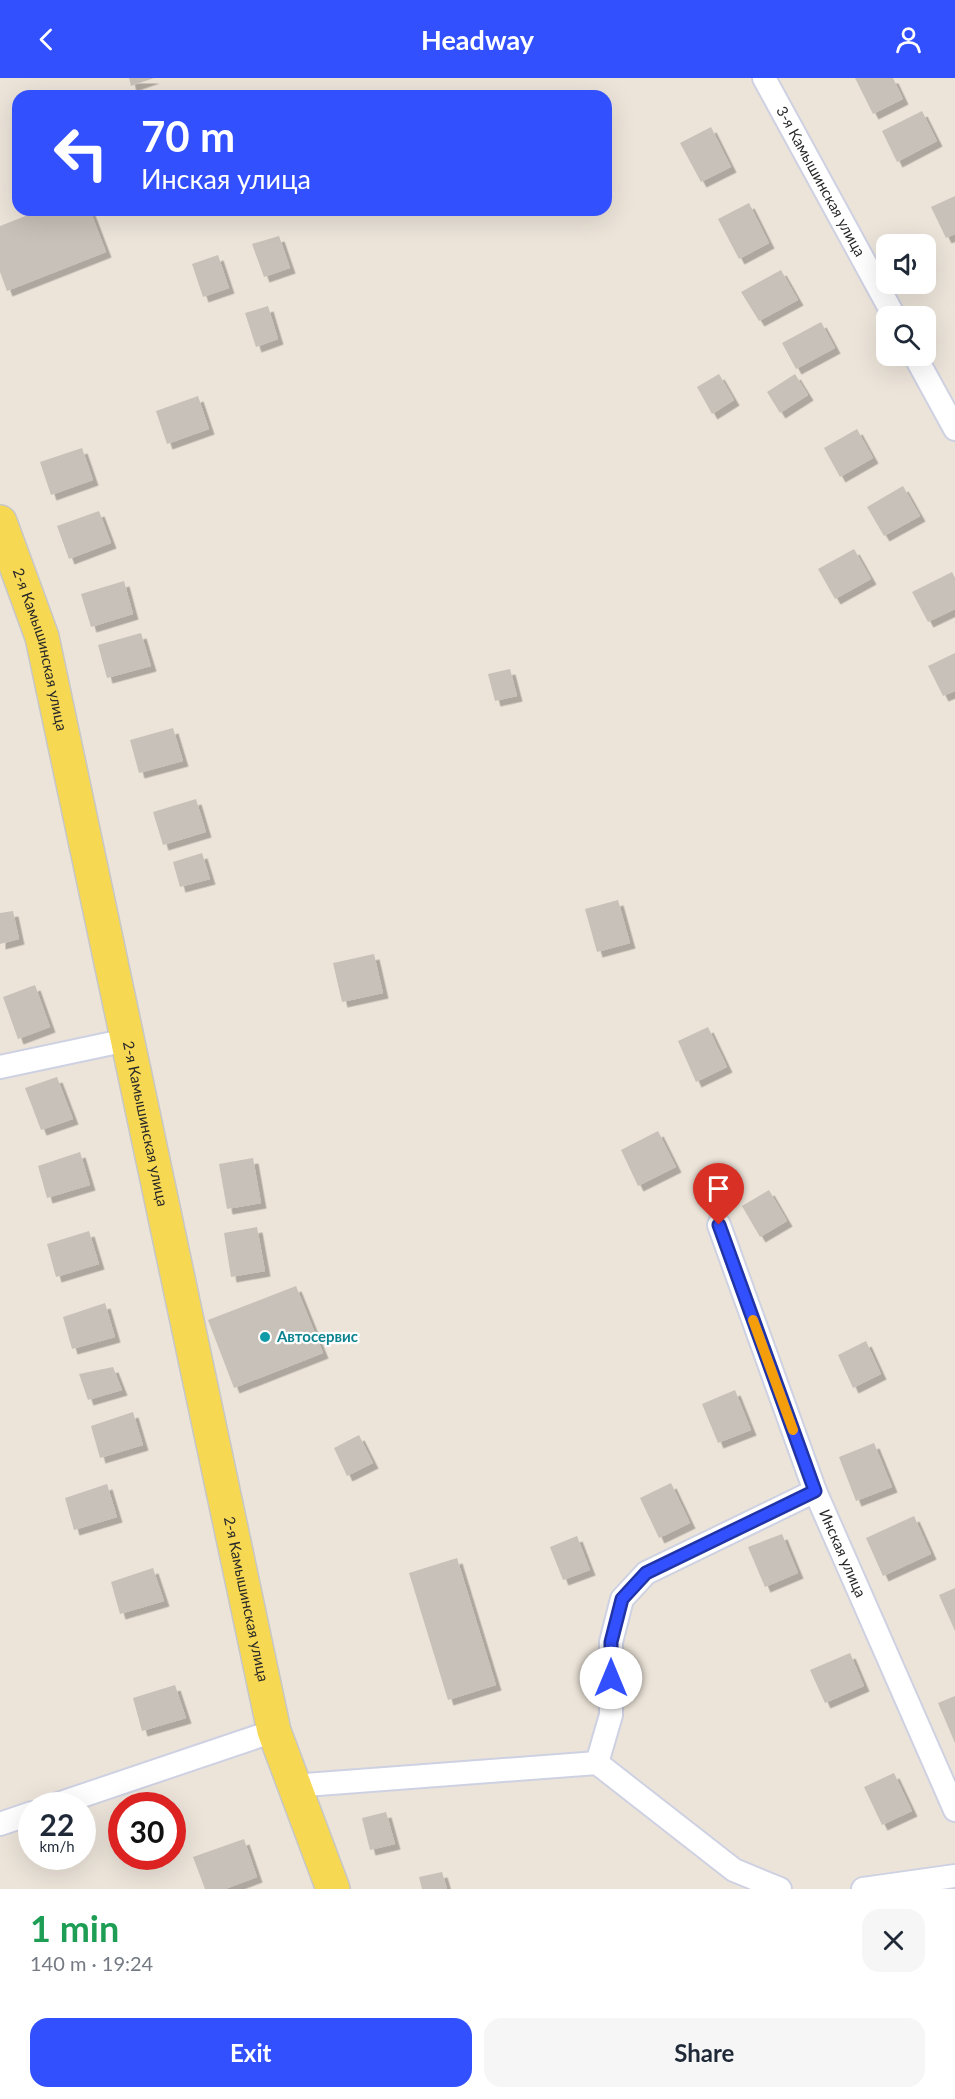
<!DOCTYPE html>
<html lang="en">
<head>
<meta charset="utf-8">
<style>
	:root { --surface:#fff; --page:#f6f6f7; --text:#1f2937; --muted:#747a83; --accent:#3350ff }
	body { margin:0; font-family:Lato,sans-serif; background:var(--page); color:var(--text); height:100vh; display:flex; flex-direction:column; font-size:22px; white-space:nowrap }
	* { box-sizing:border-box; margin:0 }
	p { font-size:20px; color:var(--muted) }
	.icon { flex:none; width:33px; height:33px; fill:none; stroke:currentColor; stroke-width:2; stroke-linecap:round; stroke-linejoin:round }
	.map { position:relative; height:1811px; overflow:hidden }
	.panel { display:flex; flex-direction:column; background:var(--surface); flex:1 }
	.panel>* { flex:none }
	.top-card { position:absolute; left:12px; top:12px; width:600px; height:126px; border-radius:18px; box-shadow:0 6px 24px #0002; background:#3350ff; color:#fff; overflow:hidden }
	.buttons { position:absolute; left:876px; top:156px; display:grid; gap:12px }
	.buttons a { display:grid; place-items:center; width:60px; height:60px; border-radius:12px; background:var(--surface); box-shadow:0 6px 24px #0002; font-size:30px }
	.speed { position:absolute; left:18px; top:1714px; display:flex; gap:12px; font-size:30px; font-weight:700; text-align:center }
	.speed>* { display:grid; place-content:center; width:78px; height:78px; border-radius:50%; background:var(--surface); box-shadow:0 6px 24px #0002; line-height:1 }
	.speed small { font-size:15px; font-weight:400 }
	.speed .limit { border:9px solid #d22; background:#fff; color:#111 }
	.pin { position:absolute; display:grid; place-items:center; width:51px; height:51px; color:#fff; margin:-62px -26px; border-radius:50% 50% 50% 0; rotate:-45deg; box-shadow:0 0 6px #0007 }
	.pin .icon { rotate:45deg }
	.me { position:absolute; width:66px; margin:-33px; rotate:0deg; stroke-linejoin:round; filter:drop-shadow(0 0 4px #0008) }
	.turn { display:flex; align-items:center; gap:21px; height:126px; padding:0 30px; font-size:27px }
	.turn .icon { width:78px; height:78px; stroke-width:2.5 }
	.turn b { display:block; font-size:42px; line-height:51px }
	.round { display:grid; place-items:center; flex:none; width:63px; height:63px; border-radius:18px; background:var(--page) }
	.headline { display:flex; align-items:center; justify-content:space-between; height:102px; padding:0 30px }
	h1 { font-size:36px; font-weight:700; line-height:45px; color:#1e9e55 }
	.cta { display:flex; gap:12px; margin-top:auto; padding:12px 30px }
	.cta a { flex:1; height:69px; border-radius:18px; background:var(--accent); color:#fff; font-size:24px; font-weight:700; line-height:69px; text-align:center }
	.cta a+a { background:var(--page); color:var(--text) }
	header { display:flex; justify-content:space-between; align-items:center; height:78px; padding:0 30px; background:var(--accent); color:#fff; font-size:27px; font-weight:700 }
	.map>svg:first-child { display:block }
	.building { fill:#c7c1b9; filter:url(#shadow) }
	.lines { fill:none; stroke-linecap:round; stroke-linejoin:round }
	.minor-casing { stroke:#ced1e2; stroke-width:26 }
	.primary-casing { stroke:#c7c7c7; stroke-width:36 }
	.minor { stroke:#fff; stroke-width:22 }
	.primary { stroke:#f7d853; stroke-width:33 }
	.route-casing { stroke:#2134a6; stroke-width:15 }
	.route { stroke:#3350ff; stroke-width:10 }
	.slow { stroke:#f59e0b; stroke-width:10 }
	.culture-dot { fill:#0f9aa8; stroke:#fff; stroke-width:2 }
	.labels { text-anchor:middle; stroke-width:4.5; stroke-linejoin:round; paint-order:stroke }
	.street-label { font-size:15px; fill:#282828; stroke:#fff }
	.culture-label { font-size:15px; font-weight:bold; fill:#0d838f; stroke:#fff; text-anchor:start }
</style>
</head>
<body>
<header><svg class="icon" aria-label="back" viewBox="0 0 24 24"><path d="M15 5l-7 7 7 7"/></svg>Headway<svg class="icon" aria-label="person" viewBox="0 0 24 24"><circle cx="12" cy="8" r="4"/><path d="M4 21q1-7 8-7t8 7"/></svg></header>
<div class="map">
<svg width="955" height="1811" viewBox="0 0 955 1811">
	<defs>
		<filter id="shadow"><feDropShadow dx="5.5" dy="5.5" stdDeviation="0" flood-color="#0004"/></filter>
	</defs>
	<rect width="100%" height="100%" fill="#ece4d9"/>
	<g class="building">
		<polygon points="129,0 154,0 131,8"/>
		<polygon points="855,0 893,0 903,21 873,36"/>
		<polygon points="922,33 937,63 897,84 882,53"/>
		<polygon points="711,49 731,89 701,104 680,65"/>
		<polygon points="955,118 955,156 946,160 931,129"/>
		<polygon points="749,125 769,165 739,181 718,141"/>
		<polygon points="41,132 90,132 106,174 7,213 0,194 0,148"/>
		<polygon points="279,158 290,190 264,199 252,166"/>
		<polygon points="218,177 229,210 203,219 192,186"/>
		<polygon points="781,192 798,222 759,243 741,214"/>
		<polygon points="268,228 278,261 256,269 245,235"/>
		<polygon points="821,244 835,270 796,291 782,265"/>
		<polygon points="719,296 734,322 712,336 697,309"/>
		<polygon points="795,296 808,317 780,335 767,314"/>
		<polygon points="198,318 209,351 167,366 156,333"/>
		<polygon points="857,351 873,380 840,399 824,370"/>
		<polygon points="82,370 93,402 51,417 40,384"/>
		<polygon points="903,408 920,438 884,458 867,429"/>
		<polygon points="99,433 111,465 69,481 57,448"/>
		<polygon points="854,471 871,501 835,521 818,491"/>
		<polygon points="952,494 955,500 955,531 928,544 912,514"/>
		<polygon points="124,503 133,536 91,549 81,516"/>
		<polygon points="141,555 151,588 107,600 98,567"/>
		<polygon points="955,575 955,613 943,618 928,588"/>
		<polygon points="510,591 517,618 495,623 488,596"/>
		<polygon points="173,650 183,683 139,695 130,662"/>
		<polygon points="196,721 206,754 163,767 153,734"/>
		<polygon points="202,775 210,801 180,809 173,784"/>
		<polygon points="618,822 630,865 597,874 585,831"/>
		<polygon points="13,833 19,861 0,866 0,835"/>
		<polygon points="374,876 383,915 342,924 333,885"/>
		<polygon points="35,907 50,949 18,961 3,919"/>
		<polygon points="708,949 727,989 696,1004 678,963"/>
		<polygon points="57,999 73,1041 41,1052 25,1010"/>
		<polygon points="658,1053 676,1089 638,1108 621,1072"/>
		<polygon points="80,1074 90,1107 47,1120 38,1088"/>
		<polygon points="253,1080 261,1125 227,1131 219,1086"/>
		<polygon points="769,1112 787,1143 760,1159 742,1128"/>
		<polygon points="257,1149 265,1193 231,1199 224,1155"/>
		<polygon points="89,1153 99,1186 56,1199 47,1166"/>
		<polygon points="296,1208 323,1275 234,1310 208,1242"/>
		<polygon points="105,1225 115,1259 72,1271 63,1239"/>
		<polygon points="866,1263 881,1296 853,1310 838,1277"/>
		<polygon points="113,1289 122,1312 88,1322 79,1296"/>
		<polygon points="735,1312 751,1352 718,1365 702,1326"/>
		<polygon points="133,1334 143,1367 100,1380 91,1348"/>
		<polygon points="359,1357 373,1385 347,1398 334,1370"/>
		<polygon points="874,1365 892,1409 856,1423 839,1379"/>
		<polygon points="671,1405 690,1445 659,1460 640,1420"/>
		<polygon points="107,1406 117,1439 74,1452 65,1420"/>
		<polygon points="914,1438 931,1476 883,1498 866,1460"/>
		<polygon points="782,1456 798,1495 765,1509 748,1469"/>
		<polygon points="577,1458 590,1492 563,1502 550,1469"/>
		<polygon points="457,1480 496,1607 448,1622 409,1495"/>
		<polygon points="153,1490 164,1523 120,1536 111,1504"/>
		<polygon points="955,1510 955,1553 939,1517"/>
		<polygon points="850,1575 864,1608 825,1625 810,1592"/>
		<polygon points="175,1607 186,1640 142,1653 133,1620"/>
		<polygon points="955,1618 955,1665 938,1625"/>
		<polygon points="894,1695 912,1733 882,1747 864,1709"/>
		<polygon points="386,1734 395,1766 370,1772 362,1740"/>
		<polygon points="244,1761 257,1799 225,1811 205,1811 193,1779"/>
		<polygon points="442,1794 447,1811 422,1811 419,1799"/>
	</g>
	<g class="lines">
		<defs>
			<g id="minor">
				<path id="s1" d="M764,0l130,238"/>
				<polyline points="915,278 955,351"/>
				<polyline points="0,989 127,962"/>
				<path id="s2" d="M719,1147l96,266 140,319"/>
				<polyline points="597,1685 611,1637 611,1564 622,1521 646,1495 815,1413"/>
				<polyline points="292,1708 597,1685 734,1792 780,1811"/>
				<polyline points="52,1728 274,1653"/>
				<polyline points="0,1746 32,1735"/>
				<polyline points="863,1811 955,1798"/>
			</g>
			<g id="primary">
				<path id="s3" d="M0,444l42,115 232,1094 59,158"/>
			</g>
		</defs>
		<use href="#minor" class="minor-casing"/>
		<use href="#primary" class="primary-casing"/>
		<use href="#minor" class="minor"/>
		<use href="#primary" class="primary"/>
	</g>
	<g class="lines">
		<defs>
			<polyline id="route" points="611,1600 611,1564 622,1521 646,1495 815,1413 719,1147"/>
		</defs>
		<use href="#route" class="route-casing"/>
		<use href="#route" class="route"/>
		<polyline class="slow" points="753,1242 793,1352"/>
	</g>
	<circle class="culture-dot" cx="265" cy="1259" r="6"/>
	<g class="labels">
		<g class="street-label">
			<text dy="5" stroke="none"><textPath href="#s1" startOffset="118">3-я Камышинская улица</textPath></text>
			<text dy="5" stroke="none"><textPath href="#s3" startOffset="134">2-я Камышинская улица</textPath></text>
			<text dy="5" stroke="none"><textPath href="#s3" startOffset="620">2-я Камышинская улица</textPath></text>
			<text dy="5" stroke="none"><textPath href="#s2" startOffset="351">Инская улица</textPath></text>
			<text dy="5" stroke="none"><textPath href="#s3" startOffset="1106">2-я Камышинская улица</textPath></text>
		</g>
		<g class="culture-label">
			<text x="277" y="1264">Автосервис</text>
		</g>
	</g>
</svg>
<div class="buttons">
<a><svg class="icon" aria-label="sound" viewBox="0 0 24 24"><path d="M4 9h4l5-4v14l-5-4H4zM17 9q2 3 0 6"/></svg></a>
<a><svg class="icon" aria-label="search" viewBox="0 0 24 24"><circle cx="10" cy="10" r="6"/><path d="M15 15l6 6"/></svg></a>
</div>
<div class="speed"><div>22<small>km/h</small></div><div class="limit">30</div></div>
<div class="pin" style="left:719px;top:1147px;background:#d93025"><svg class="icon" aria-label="arrive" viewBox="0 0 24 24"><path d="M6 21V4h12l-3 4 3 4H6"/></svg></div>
<svg class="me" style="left:611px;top:1600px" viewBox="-20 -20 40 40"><circle r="19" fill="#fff"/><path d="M0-13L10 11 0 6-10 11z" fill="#3350ff"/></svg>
<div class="top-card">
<div class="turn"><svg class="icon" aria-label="left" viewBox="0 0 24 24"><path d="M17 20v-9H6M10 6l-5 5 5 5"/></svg><div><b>70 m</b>Инская улица</div></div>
</div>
</div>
<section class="panel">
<div class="headline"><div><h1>1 min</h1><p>140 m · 19:24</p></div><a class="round"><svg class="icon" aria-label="close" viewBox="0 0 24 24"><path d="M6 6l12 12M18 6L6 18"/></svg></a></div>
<div class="cta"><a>Exit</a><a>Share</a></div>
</section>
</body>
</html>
